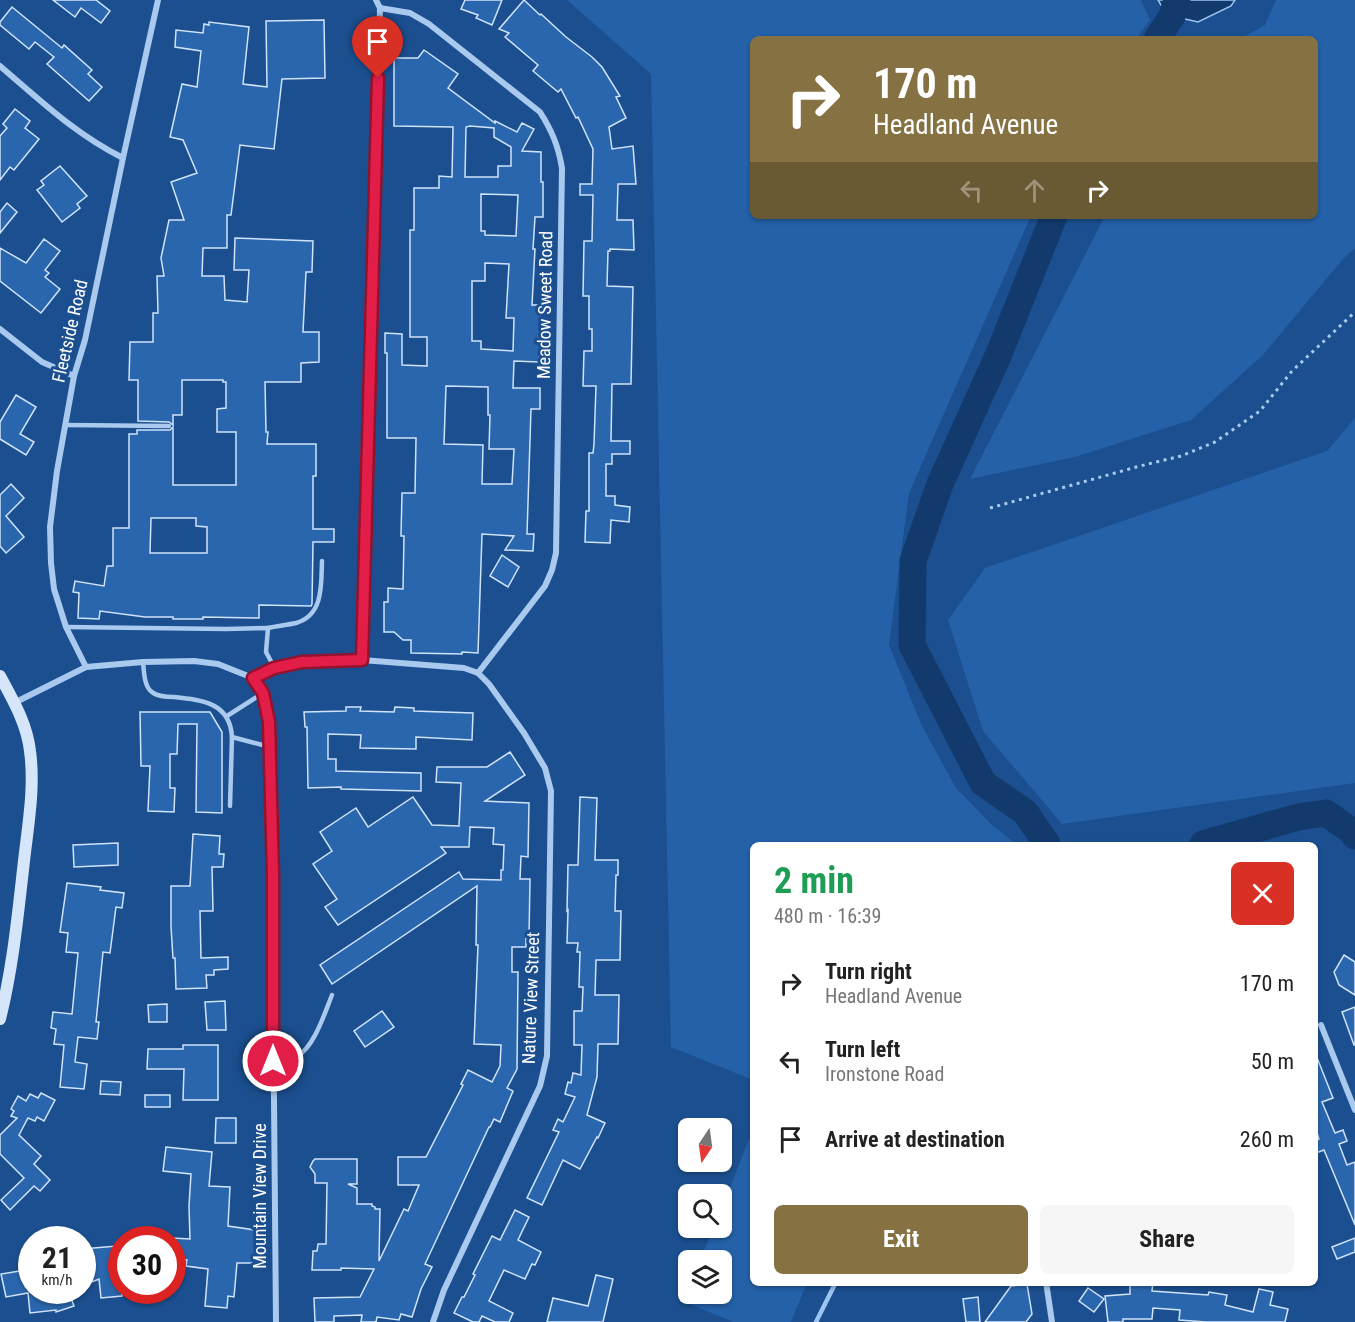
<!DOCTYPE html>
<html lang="en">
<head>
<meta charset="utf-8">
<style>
	:root { --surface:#fff; --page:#f6f6f6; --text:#222; --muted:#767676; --accent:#857141 }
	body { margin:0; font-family:"Roboto Condensed",sans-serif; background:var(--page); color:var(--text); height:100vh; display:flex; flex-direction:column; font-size:22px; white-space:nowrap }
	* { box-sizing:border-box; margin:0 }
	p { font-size:20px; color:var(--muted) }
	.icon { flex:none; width:33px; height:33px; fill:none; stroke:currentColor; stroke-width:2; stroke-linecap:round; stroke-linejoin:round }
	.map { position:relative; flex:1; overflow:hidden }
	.drawer { position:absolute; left:750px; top:842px; width:568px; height:444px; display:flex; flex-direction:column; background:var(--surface); border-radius:9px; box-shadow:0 2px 4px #0004 }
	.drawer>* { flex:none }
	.top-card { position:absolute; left:750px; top:36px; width:568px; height:183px; border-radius:9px; box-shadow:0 2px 4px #0004; background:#857141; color:#fff; overflow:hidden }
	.needle { width:39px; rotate:193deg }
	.tools { position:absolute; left:678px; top:1118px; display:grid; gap:12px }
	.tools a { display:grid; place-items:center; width:54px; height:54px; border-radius:9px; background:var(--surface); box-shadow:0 2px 4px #0004; font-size:30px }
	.speed { position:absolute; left:18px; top:1226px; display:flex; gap:12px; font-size:30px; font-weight:700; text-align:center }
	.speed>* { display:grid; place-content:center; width:78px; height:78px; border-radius:50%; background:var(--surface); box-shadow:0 2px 4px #0004; line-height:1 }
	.speed small { font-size:15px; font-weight:400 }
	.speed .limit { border:9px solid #d22; background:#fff; color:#111 }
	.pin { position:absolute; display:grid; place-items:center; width:51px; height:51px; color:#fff; margin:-62px -26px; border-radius:50% 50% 50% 0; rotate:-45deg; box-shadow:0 0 6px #0007 }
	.pin .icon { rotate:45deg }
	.me { position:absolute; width:66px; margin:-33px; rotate:0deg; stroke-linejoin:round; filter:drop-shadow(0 0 4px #0008) }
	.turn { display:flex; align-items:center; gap:21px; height:126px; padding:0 24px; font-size:27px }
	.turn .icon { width:78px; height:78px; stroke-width:2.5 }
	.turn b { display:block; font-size:42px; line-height:51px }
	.lanes { display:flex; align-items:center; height:57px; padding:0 24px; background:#0003; justify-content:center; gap:30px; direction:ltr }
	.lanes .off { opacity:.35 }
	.round { display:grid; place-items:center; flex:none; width:63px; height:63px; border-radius:9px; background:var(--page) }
	.head { display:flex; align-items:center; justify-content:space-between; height:102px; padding:0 24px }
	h1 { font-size:36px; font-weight:700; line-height:45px; color:#1e9e55 }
	.cta { display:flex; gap:12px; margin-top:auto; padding:12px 24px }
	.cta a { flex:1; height:69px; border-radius:9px; background:var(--accent); color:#fff; font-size:24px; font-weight:700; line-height:69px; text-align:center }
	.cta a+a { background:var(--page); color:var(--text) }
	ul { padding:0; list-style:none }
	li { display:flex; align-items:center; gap:18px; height:78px; padding:0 24px }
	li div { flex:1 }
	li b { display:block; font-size:22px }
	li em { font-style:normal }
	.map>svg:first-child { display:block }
	.green { fill:#2461a8 }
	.water { fill:#123a6d; stroke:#9cc4f0; stroke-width:1.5 }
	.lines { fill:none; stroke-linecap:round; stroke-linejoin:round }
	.stream { stroke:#9cc4f0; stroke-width:4.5 }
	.river { stroke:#123a6d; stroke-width:27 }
	.building { fill:#2a66ad; stroke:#cfe3fa; stroke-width:1.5; fill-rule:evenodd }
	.path { stroke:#a9c9ee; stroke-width:3; stroke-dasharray:3 4.5; stroke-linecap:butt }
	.lane { stroke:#a9c9ee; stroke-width:4.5 }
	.street { stroke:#a9c9ee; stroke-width:6 }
	.secondary { stroke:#d6e6fa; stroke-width:12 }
	.route-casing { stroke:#92132f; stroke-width:15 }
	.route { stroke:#e11d48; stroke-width:10 }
	.labels { text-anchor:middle; stroke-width:6; stroke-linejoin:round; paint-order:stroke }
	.street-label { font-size:18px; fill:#fff; stroke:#1b4f8f }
</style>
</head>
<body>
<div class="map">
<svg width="1355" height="1322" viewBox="0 0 1355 1322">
	<rect width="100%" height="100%" fill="#1b4f8f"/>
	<g class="green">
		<polygon points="567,0 1141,0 1150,20 1136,39 753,39 753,216 1031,216 909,493 889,645 921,724 956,788 991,824 1016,844 753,844 753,1080 671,1047 651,74"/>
		<polygon points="1276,0 1355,0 1355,248 1343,259 1263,355 1191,420 1075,457 970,479 1105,216 1316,216 1316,39 1240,39 1265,25"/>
		<polygon points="1355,418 1355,783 1062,824 983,731 948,620 985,568 1327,451"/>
		<polygon points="753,1129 753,1282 807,1283 791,1322 734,1322 684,1302 688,1290 688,1293 722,1293 722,1260 700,1260 714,1227 722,1227 722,1208"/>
	</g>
	<polygon class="water" points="1158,0 1235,0 1231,6 1198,22 1172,16 1164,10"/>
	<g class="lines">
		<polyline class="stream" points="816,1322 836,1282"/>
		<g class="river">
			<polyline points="1157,39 1172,16 1177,0"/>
			<polyline points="1047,844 1025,812 983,783 912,645 913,561 940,484 998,356 1054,216"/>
			<polyline points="1203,844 1298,817 1326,813 1353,832 1355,836"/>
		</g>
	</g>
	<g class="building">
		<polygon points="53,0 96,0 110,11 101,23 81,8 75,17"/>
		<polygon points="465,0 502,0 492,25 476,18 478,15 461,9"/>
		<polygon points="524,0 540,15 541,14 566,37 592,57 602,67 620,96 616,97 626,118 609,127 612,149 633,146 636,184 618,184 617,220 633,220 634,250 610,249 610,251 608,251 607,286 633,287 631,384 612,384 611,441 630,441 630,454 612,454 612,464 606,464 606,496 615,496 615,505 630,507 629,522 611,520 610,543 585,542 586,511 589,511 589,453 593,453 594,444 596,386 583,386 584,351 592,351 592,329 589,329 589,296 583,296 584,241 592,241 593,195 580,195 580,184 592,184 593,149 578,117 576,118 561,89 558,92 533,71 538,65 505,37 509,33 499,29"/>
		<polygon points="12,7 62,48 64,45 92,70 88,74 102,87 89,101 47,64 54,57 35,42 29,49 0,25 0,22"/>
		<path d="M324,20l1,58 -43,1 -8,70 -34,-4 -9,70h-4v33h-24l-1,28h22l1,24 22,2 2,-32h-15l1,-32 78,3 -1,31h-6l-3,60h16v30l-18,1v19h-36l1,50h2l-1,12h49v32h-3v53h21v13h-21l-1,62 -1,2 -52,-1v13l-56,-1v2h-30v-2h-28l-45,-6 -1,8 -21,-1 1,-25 -6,-1 2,-11 29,5 3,-20h6v-38h16v-94h8v-4h33l3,-3v58h63v-53h-19v-23l9,-1v-26h-3v-2h-41v35h-9v10l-4,-3 -31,-1v-41h-9l1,-38h23v-29h5l-1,-37h7l-3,-18 8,-38h15l-13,-38 26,-9 -14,-33 -13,-3 12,-53 15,3 4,-36 -26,-4 1,-17 27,3 1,-9 5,1v-3l40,5 -6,57 24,3 -1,-66zM151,518h45v8l11,1v26h-57z"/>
		<path d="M424,50l34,24 -10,14 47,35v-2l22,11 5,-9 12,6 -12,22 19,1v30h2v35h-8l-2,32h2l-3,56h9l-2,36h3v11h-2l-1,10 -25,-1 -1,27h27v21h-9l-4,125h7l-1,17 -28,-1 9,-14 -32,-2 -4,119 -16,-1v2l-51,-1v-13h-8l-9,-8h-10v-30h4v-14l15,1 1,-53h-3l1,-43h13l1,-55h-29v-85h-2v-20l17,1v31l25,1v-29h-17v-107h4v-42h25v-12l13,1 1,-50 -59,-1v-68h24zM470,126l24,2v9l17,10v19h-13v11h-33l1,-50zM481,194l37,1 -2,41 -31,-1v-4h-4zM485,263l24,1 -3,54h8l-1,33 -32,-2v-8h-9v-60h13zM446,386l42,1v28h2l-1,34h25l-2,35h-30l1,-39 -39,-1z"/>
		<polygon points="15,109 30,121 25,128 39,139 14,170 10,167 0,180 0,136 7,128 3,124"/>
		<polygon points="60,166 87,196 77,204 80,208 62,222 37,190 44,185 41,181"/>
		<polygon points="7,203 17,212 0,233 0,212"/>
		<polygon points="44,239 60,251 45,270 49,273 45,277 60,289 41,313 0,281 0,248 26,263"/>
		<polygon points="16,395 36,407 20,434 34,442 26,455 0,439 0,422"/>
		<polygon points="11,484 24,498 6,516 24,537 6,553 0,546 0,495"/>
		<polygon points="502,555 519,567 508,587 490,576"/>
		<polygon points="346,707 361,707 360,711 394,712 395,707 414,708 414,711 473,713 472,740 416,737 416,749 360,748 361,735 328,734 328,759 336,759 336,771 421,773 421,791 341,789 341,787 308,788 307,727 305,727 304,712 346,711"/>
		<polygon points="140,712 210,712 222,732 222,813 196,812 197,724 178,724 177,754 170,754 170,788 175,788 174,812 148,811 150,766 141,766"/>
		<polygon points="510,752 525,775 485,801 529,803 528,857 521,856 520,879 530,879 529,937 526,937 526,947 512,947 512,972 518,972 517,1069 507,1088 513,1091 500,1122 494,1119 490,1127 489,1127 425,1264 432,1267 421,1289 412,1317 401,1314 399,1320 377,1317 376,1322 361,1322 362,1315 334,1316 334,1322 315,1322 314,1298 360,1297 374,1269 341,1268 341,1270 312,1270 313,1251 317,1251 318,1244 326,1244 327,1183 315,1183 315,1174 310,1167 313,1161 315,1159 357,1159 357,1184 348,1184 357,1188 357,1204 372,1204 372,1206 375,1207 375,1209 380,1209 379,1261 404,1209 408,1211 419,1185 398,1185 398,1157 426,1157 463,1085 461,1084 468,1070 492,1082 500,1066 501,1045 474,1044 478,945 476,945 477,886 332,984 320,965 459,872 463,879 501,880 501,870 503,870 504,845 493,844 494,828 470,827 469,847 441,847 446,853 338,925 325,907 337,899 313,864 332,851 320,832 356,808 368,827 413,797 432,825 459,826 461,783 436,782 437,767 487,767"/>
		<polygon points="580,797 597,798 595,860 618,860 618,875 616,875 615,911 621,911 620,960 596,960 595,995 619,995 618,1044 598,1044 597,1077 587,1115 605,1123 598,1138 597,1137 580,1169 563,1160 542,1205 527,1198 559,1132 553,1130 558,1119 563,1122 575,1097 565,1094 568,1082 571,1083 573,1073 581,1075 582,1045 574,1045 574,1011 582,1011 583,987 579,987 580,952 577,952 578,943 567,943 568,910 567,911 568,865 578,865"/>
		<polygon points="193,834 220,836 219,854 224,854 223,867 212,867 213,911 200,911 201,958 228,957 228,969 214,970 214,975 206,975 207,988 176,989 175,958 173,958 171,927 171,886 190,886"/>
		<polygon points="118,843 118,865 74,867 73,845"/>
		<polygon points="67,883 101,887 100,890 124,893 122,908 116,907 110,953 103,952 96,1022 99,1022 97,1039 78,1037 75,1062 87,1064 84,1089 60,1087 64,1045 54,1044 56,1029 51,1028 53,1012 72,1014 78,953 66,952 68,933 60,932"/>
		<polygon points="1344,955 1355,962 1355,995 1339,985 1334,972"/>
		<polygon points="225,1001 226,1030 207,1030 205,1002"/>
		<polygon points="167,1004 167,1022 149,1022 148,1005"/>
		<polygon points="1355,1007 1355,1045 1354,1045 1342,1012"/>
		<polygon points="382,1011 394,1027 365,1047 354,1031"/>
		<polygon points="183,1045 218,1045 218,1100 183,1100 184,1069 147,1069 148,1049 183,1049"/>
		<polygon points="1316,1055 1333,1098 1322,1102 1335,1133 1343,1130 1347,1141 1339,1144 1347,1165 1355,1162 1355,1225 1324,1150 1316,1153 1316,1141 1319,1139 1316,1130"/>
		<polygon points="101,1081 121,1082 120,1095 100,1094"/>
		<polygon points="41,1093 55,1100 44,1121 37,1117 35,1121 28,1118 19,1135 41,1156 34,1164 50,1180 40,1191 34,1186 10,1210 1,1200 24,1178 0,1154 0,1135 17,1118 11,1116 14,1111 11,1109 18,1096 26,1101 30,1094 38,1098"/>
		<rect x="145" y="1095" width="25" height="12"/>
		<polygon points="216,1118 236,1118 236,1143 215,1143"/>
		<polygon points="166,1147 212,1152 209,1186 230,1187 228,1226 255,1230 255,1263 237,1263 234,1297 228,1296 227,1308 205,1306 208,1269 186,1266 187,1260 172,1258 172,1238 190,1239 189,1206 191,1174 163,1171"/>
		<polygon points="515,1210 529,1217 518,1240 541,1252 535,1265 532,1264 525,1279 504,1270 489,1301 513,1313 509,1322 495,1322 482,1316 479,1322 473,1322 454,1313 462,1297 464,1297 475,1275 473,1274 492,1236 500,1240"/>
		<polygon points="1355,1238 1355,1252 1337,1259 1332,1247"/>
		<polygon points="117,1246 122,1296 101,1298 99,1279 82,1286 82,1249"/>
		<polygon points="32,1269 32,1290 68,1290 74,1306 56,1312 56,1310 30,1313 28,1293 6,1297 1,1274"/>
		<polygon points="596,1275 613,1279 603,1322 547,1322 553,1298 588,1306"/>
		<polygon points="1130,1282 1153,1282 1152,1291 1208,1295 1209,1292 1227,1295 1225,1305 1253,1312 1259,1289 1273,1292 1270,1305 1288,1309 1285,1322 1206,1322 1179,1320 1180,1310 1153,1308 1152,1319 1123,1319 1123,1322 1108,1322 1105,1296 1130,1294"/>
		<polygon points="1027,1284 1032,1314 1026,1322 985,1322 1011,1286"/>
		<polygon points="1088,1288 1104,1299 1094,1312 1079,1301"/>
		<polygon points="978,1297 980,1322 966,1322 963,1299"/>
	</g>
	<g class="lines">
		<polyline class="path" points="990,508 1140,466 1181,456 1215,442 1260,411 1292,371 1355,312"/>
		<g class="lane">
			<polyline points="65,425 169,426"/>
			<polyline points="66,627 226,629 268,628 266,652 274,667"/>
			<path d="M268,628c9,-2 19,-3 28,-5 28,-8 25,-39 26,-62"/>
			<path d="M143,662c1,9 1,25 9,30 6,5 15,5 22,5 29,3 56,6 58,40l-2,69"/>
			<polyline points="227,716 263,693"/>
			<polyline points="232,737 270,747"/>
			<path d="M273,1061c8,-1 17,-1 24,-5 17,-8 28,-44 35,-61"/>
		</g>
		<g class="street">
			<path d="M380,8l30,5 19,11 111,88c12,19 18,33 22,56l-6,385 -4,17 -7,16 -67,87"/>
			<path d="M0,66c40,34 75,68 123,92"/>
			<polyline points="0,329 42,362 74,376"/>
			<polyline points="362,660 380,8 376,0"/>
			<polyline points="86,667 66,627 54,589 51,563 50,527 57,471 74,376 85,340 123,158 158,0"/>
			<polyline points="253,678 263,693 269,721 271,767 276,1322"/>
			<polyline points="14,703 86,667 143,662 194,661 218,664 253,678 274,667 302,662 362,660 464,668 478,673 489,684 524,733 545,768 551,791 547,1056 540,1086 444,1290 433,1322"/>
			<polyline points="1321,1025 1355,1110"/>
			<polyline points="1046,1282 1052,1322"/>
		</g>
		<path class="secondary" d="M0,676c13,24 27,48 30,75 5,37 -2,74 -6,110 -6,52 -11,106 -24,158"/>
	</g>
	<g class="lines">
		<defs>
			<polyline id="route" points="273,1061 273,875 269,722 263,693 253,678 274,668 302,662 362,660 378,78"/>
		</defs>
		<use href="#route" class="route-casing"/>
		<use href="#route" class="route"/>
	</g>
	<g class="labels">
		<g class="street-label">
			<text transform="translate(545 305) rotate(-89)" y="6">Meadow Sweet Road</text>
			<text transform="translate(70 331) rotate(-77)" y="6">Fleetside Road</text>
			<text transform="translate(531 998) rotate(-88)" y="6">Nature View Street</text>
			<text transform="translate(260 1196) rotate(-90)" y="6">Mountain View Drive</text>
		</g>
	</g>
</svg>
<div class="tools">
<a><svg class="needle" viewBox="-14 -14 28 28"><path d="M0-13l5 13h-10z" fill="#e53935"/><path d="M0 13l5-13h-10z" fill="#767676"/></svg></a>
<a><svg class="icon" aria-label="search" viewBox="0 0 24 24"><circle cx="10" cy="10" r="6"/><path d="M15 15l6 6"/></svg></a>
<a><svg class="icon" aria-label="layers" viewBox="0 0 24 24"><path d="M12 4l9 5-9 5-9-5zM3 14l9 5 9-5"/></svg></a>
</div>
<div class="speed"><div>21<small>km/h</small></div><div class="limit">30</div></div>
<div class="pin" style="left:378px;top:78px;background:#d93025"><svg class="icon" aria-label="arrive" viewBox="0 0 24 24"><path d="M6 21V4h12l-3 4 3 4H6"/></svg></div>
<svg class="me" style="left:273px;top:1061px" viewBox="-20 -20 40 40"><circle r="17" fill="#e11d48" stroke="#fff" stroke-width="3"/><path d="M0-11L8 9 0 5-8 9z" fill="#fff"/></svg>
<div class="top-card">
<div class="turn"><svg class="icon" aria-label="right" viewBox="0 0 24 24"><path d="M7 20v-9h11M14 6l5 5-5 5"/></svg><div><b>170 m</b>Headland Avenue</div></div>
<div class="lanes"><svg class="icon off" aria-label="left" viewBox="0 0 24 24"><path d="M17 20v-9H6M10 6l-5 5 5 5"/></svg><svg class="icon off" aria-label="ahead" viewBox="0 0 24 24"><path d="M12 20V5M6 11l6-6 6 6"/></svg><svg class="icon" aria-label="right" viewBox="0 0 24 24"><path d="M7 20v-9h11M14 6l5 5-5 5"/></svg></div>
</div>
<section class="drawer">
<div class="head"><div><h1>2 min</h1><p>480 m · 16:39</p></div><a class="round" style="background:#d93025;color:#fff"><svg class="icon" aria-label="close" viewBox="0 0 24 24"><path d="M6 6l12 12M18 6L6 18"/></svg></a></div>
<ul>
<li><svg class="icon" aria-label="right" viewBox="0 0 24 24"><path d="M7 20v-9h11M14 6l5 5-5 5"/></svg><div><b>Turn right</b><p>Headland Avenue</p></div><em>170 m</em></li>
<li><svg class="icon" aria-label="left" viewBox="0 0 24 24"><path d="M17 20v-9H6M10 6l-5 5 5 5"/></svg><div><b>Turn left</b><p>Ironstone Road</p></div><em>50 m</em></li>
<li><svg class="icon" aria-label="arrive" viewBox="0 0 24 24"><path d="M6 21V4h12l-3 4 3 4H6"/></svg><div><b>Arrive at destination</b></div><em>260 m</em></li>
</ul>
<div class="cta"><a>Exit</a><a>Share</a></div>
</section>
</div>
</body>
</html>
